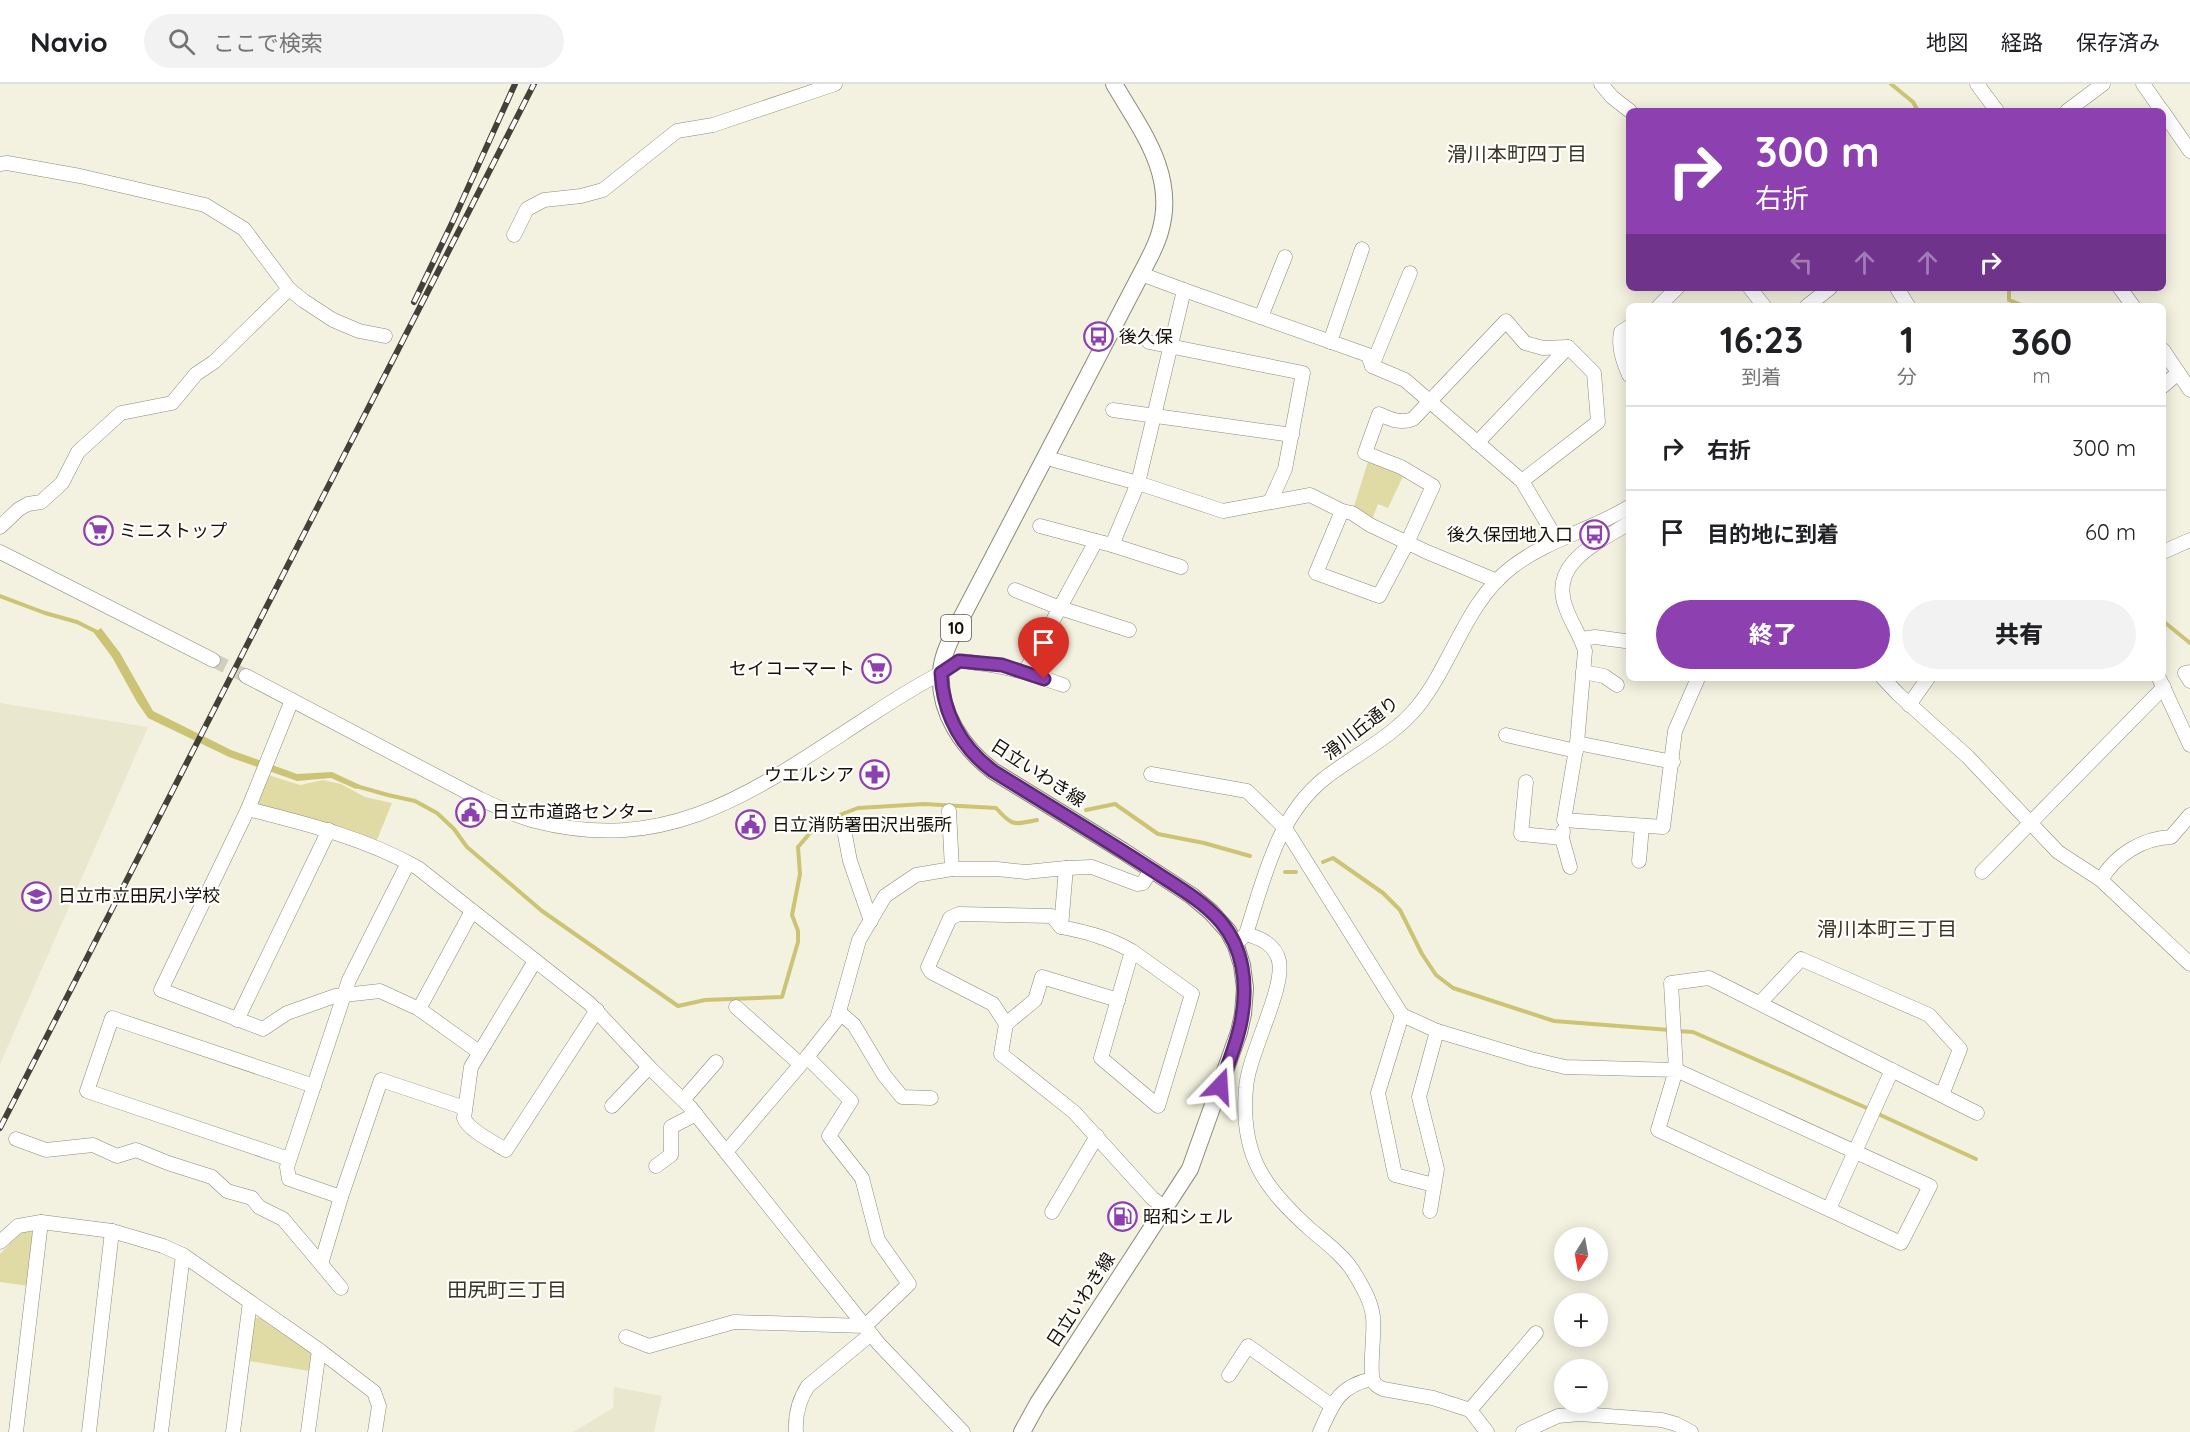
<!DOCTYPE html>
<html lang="ja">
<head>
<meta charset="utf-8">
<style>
	:root { --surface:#fff; --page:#f2f2f2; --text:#202124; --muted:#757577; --line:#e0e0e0; --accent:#8d40b0 }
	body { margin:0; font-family:Quicksand,"Noto Sans JP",sans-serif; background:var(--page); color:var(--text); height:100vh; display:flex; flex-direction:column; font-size:22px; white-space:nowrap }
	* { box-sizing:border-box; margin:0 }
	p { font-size:20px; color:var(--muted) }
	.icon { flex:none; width:33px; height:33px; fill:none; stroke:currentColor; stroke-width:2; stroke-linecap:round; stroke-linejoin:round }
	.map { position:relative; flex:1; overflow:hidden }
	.side { position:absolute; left:1626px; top:219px; width:540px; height:378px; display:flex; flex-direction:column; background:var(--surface); border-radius:9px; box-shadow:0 3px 15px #0003 }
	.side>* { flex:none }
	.banner { position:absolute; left:1626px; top:24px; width:540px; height:183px; border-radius:9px; box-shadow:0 3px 15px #0003; background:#8d40b0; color:#fff; overflow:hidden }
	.needle { width:39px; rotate:191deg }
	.controls { position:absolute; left:1554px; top:1143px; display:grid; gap:12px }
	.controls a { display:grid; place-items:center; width:54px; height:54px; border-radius:50%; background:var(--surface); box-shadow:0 3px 15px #0003; font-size:30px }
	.pin { position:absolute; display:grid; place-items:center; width:51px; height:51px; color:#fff; margin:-62px -26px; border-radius:50% 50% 50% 0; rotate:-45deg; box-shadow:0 0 6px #0007 }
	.pin .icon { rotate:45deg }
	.me { position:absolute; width:66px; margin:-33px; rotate:20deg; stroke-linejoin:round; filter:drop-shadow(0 0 4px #0008) }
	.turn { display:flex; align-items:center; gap:21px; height:126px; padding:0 30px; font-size:27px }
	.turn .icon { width:78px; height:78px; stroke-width:2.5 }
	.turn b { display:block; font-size:42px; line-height:51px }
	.lanes { display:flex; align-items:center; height:57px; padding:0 30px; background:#0003; justify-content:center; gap:30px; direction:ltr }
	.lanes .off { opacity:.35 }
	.eta { display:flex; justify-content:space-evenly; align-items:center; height:102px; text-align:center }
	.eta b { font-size:36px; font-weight:800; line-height:42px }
	.button { display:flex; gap:12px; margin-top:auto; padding:12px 30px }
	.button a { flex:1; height:69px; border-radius:36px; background:var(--accent); color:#fff; font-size:24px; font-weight:800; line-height:69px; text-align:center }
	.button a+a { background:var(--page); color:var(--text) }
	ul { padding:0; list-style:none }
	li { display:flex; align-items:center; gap:18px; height:84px; padding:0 30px; border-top:2px solid var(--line) }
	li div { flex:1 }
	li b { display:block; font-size:22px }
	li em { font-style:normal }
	header { display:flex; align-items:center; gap:36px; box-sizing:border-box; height:84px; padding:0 30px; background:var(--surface); border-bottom:2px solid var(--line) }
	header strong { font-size:28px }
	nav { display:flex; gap:33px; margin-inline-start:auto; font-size:21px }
	.search { width:420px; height:54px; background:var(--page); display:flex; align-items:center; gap:15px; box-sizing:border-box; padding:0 21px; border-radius:33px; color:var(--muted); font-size:22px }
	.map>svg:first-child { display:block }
	.built { fill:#e9e7cd }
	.green { fill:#e0dba5 }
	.water { fill:#ccc474 }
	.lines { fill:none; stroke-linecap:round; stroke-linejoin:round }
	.stream { stroke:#ccc474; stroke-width:4 }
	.minor-tunnel { stroke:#d1d0c0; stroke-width:14; stroke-dasharray:14 7; stroke-linecap:butt }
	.minor-casing { stroke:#8c8b7a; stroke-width:15 }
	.major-casing { stroke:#8c8b7a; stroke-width:18 }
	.minor { stroke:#fff; stroke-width:14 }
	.major { stroke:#fff; stroke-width:16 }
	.rail-casing { stroke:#424138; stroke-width:6 }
	.rail { stroke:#fffefb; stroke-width:4; stroke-dasharray:11; stroke-linecap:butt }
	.route-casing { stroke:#5c2a72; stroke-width:15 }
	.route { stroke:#8d40b0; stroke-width:10 }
	.labels { text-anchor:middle; stroke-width:4.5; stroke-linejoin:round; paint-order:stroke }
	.shield { fill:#fffefb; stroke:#595853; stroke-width:1.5 }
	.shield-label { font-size:16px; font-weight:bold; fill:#12110b }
	.poi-label { font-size:18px; fill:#12110b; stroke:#fffefb; text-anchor:start }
	.street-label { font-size:18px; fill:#12110b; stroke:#fffefb }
	.neighbourhood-label { font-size:20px; fill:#343324; stroke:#fffefb }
</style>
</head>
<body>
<header>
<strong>Navio</strong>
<div class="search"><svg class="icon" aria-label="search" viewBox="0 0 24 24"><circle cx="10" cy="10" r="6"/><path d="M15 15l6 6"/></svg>ここで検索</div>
<nav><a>地図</a><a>経路</a><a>保存済み</a></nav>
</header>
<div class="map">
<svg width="2190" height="1348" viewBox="0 0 2190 1348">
	<rect width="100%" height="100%" fill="#f3f2e0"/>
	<g class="built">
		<polygon points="0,619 148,643 0,980"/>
		<polygon points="614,1303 662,1312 654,1348 573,1348 613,1324"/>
	</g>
	<g class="green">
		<polygon points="1370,371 1405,388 1388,424 1378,420 1370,441 1352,429"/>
		<polygon points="262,689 300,701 323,696 341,700 365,713 392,719 374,763 248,725"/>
		<polygon points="30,1144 34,1150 29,1202 0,1198 0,1170 18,1151"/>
		<polygon points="263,1233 308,1264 311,1271 309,1287 249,1277 255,1234"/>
	</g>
	<polygon class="water" points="101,544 120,569 153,627 231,666 297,690 332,688 360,701 356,705 331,694 297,697 229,673 148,634 137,618 112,573 94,549"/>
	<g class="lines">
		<g class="stream">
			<polyline points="1891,0 1913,18 1918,27"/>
			<polyline points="2009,204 2009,216 2024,222"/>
			<polyline points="0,512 45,529 77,538 99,549"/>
			<polyline points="2163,537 2190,559"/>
			<path d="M356,702l32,9 27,6 22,12 17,16 13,18 75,64 136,95 27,-6 77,-3 16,-55v-11l-6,-16 8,-41 -2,-27 12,-14 32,-19 16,-6 66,-4 72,4c16,18 17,17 41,12"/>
			<polyline points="1086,726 1115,720 1158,750 1204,759 1250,772"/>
			<polyline points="1323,778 1333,774 1383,809 1400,826 1422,870 1436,891 1453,904 1554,937 1670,946"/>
			<polyline points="1285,788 1296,788"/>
			<polyline points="1677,947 1693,948 1869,1025"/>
			<polyline points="1876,1029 1976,1075"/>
		</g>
		<polyline class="minor-tunnel" points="213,576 246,592"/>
		<defs>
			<g id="minor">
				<polyline points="1601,0 1612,13 1630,27"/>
				<polyline points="1977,0 1997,27"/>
				<polyline points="2143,0 2162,27"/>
				<polyline points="2067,27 2103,0"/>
				<polyline points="2163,28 2190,67"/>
				<polyline points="0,80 7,79 80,92 205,121 244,145 289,205 304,217 333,236 359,247 385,252"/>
				<polyline points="514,151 527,125 544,116 581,112 603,106 677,47 713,41 835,0"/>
				<polyline points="1750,204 1764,222"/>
				<polyline points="1897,204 1908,222"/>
				<polyline points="2120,204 2133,222"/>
				<polyline points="1184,206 1368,271 1372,282 1405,296 1522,397 1557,456"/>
				<polyline points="1659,222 1677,204"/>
				<polyline points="1807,222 1830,204"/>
				<polyline points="1261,233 1285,173"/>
				<path d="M1629,243l-8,5c-3,15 2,29 8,43"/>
				<polyline points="1149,258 1303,289 1285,385 1270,418"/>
				<polyline points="1330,258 1362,165"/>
				<polyline points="2163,266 2190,306"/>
				<polyline points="1372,282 1410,189"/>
				<polyline points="2163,302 2178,289"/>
				<polyline points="1113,326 1292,351"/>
				<polyline points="1477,359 1568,263 1594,289 1598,338 1522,397"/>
				<path d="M1046,372l8,4 84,23 85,28 87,-16 32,16 -26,62 63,23 28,-53 26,-57 -32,-19 -36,-14 14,-39c11,5 21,10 34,5l93,-98 19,22 18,5 25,-1"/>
				<polyline points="1342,427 1352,429 1370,441 1427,468 1497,497"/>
				<path d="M1629,439c-31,20 -81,40 -63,85 5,15 15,28 19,43l-8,92 -13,77 99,7 12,-96 23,-53"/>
				<polyline points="1040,442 1096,457"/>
				<polyline points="0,443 19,425 28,420 41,418 62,399 78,368 121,329 172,319 196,290 214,278 289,205"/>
				<polyline points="1112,461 1181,483"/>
				<polyline points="0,468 213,576"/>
				<polyline points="2163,468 2190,456"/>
				<polyline points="1015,506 1060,524 1129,546"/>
				<polyline points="1582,555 1595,553 1625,557"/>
				<polyline points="1025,588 1096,457 1112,461 1138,399 1184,206 1141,190"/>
				<polyline points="1583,588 1604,592 1617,601"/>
				<polyline points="2190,588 2185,589 2190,597"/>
				<path d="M246,592l234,123c18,8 36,17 55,22 136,35 222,-32 330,-102 24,-16 48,-31 74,-45 6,-3 12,-9 19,-12 5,-2 12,0 18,1 31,3 58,12 87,22"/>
				<polyline points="1883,594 1898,610 1968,673 2058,768 2101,796 2190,880"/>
				<polyline points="2159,594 2190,661"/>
				<polyline points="292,616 248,725 161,906 263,945 287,929 335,912 380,907 419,925 479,968"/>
				<polyline points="1909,621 1928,594"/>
				<polyline points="1506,651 1576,667"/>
				<polyline points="1577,659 1673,678"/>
				<polyline points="1151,690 1247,707 1285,744 1402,931 1437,947 1531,975 1565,983 1676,986 1930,1102 1901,1159 1658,1046 1676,986 1671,899 1709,894 1977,1029"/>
				<polyline points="1526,698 1521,750 1562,754"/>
				<path d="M248,725c59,15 117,29 170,59l171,135 60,64 41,40 189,237 84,88"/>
				<polyline points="949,727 952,785"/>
				<polyline points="1563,747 1562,754 1570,783"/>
				<polyline points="845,751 850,777 871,837"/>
				<polyline points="1639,777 1642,742"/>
				<polyline points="408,779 349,896 287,1083 289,1095 341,1113 381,996 465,1024"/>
				<polyline points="1066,784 1092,783 1137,800 1143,799 1151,786"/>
				<polyline points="1982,788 2164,603"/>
				<path d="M2101,796c14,-25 42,-42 70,-43l19,-22"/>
				<polyline points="1061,843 1052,832 959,830 950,834 928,883 931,888 993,920 1006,940 1001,970 1074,1028 1152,1114 1165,1124"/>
				<path d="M1246,850c14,4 29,10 33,27 6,28 -31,94 -33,127 -6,67 18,100 65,142 14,12 32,25 42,41 9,15 18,29 20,46 2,16 -4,52 0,63 2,5 5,7 10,9l50,9 37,12 17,22"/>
				<path d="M1241,855l5,-5c18,-55 31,-118 79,-156 31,-24 68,-41 93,-72 35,-44 48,-104 94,-139 35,-27 79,-37 117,-60"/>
				<path d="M535,877l-64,106 -7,51c4,12 31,25 42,32l91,-140"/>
				<polyline points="1760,919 1801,875 1929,931 1960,965 1942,1011"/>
				<polyline points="736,923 800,980"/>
				<polyline points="419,925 472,827"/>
				<polyline points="839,928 854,941 884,991 902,1013 931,1014"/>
				<polyline points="1402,931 1378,1009 1395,1091 1434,1101"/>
				<polyline points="237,936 329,746"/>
				<polyline points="1006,940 1035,916 1042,893 1118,916"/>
				<polyline points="683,1016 716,978"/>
				<polyline points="612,1022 649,983"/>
				<polyline points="16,1055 46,1066 93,1061 117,1072 136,1066 168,1079 212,1093 227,1107 252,1114 259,1123 283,1135 321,1180 341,1113"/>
				<path d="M726,1068l81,-95 30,-38 22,-79 26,-44 31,-21 36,-6h45l29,3 40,-4 -5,59c26,5 48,11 71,24l-31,107 57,48 34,-112 -60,-43"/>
				<polyline points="289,1075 87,1007 112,934 314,1002"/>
				<polyline points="656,1082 671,1071 671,1043 696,1030"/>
				<polyline points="1829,1125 1892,986"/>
				<polyline points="1430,1127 1437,1085 1419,1013 1437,947"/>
				<polyline points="1052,1128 1097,1052"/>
				<polyline points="0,1158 18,1142 41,1138 112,1147 163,1162 183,1171 319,1266 374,1308 379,1322 375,1348"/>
				<polyline points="321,1180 341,1204"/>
				<polyline points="626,1253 649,1262 734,1238 865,1242 909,1200 878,1156 862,1094 829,1052 851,1017 807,973"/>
				<polyline points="1229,1291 1248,1262 1332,1322"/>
				<polyline points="1470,1326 1536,1249"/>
				<polyline points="16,1348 41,1138"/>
				<polyline points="89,1348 112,1147"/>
				<polyline points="161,1348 183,1171"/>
				<polyline points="233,1348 250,1218"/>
				<polyline points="308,1348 319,1266"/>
				<path d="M796,1348c-1,-17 2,-31 12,-46l63,-52"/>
				<path d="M1320,1348c13,-29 19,-46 52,-53"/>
				<polyline points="1523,1348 1558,1332 1580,1330 1662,1336 1676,1340 1691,1348"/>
			</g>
			<path id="major" d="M1022,1348l16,-29 152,-234 49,-137 4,-18 2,-26 -3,-23 -6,-19 -8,-15 -17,-19 -19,-16 -69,-45 -130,-80c-30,-23 -55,-59 -52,-99 1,-14 7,-27 13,-40l187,-358c7,-14 15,-27 19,-42 17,-57 -19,-102 -46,-148"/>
		</defs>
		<use href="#minor" class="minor-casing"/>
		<use href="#major" class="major-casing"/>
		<use href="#minor" class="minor"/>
		<use href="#major" class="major"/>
		<defs>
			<g id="rail">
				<polyline points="414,218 453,137 515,0"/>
				<polyline points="0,1044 534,0"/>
			</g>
		</defs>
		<use href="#rail" class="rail-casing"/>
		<use href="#rail" class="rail"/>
	</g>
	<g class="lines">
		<defs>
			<path id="route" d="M1044,595l-42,-14 -43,-4 -18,12c2,41 20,74 52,98 53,33 107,65 159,99 24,16 50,30 69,52 11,13 18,29 21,45 8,43 -7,80 -22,119"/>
		</defs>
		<use href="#route" class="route-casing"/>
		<use href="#route" class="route"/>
	</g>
	<defs>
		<symbol id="bus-ring" viewBox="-11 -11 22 22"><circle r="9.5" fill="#fffefb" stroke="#8d40b0" stroke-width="1.5"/><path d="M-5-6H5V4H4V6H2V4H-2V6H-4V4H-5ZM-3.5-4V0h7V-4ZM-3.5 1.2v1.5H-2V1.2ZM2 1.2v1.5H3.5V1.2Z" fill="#8d40b0"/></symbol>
		<symbol id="supermarket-ring" viewBox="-11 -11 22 22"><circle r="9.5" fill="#fffefb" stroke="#8d40b0" stroke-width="1.5"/><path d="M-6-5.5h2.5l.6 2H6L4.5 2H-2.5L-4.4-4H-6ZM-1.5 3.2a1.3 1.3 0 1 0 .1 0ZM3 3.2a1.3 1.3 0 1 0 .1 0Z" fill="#8d40b0"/></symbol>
		<symbol id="pharmacy-ring" viewBox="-11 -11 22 22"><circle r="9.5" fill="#fffefb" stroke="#8d40b0" stroke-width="1.5"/><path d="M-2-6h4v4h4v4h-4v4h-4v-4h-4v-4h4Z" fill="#8d40b0"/></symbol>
		<symbol id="civic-ring" viewBox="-11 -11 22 22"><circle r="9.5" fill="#fffefb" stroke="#8d40b0" stroke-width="1.5"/><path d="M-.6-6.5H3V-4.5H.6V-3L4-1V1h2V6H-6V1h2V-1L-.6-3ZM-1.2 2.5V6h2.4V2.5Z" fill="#8d40b0"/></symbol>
		<symbol id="school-ring" viewBox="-11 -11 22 22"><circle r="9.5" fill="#fffefb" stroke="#8d40b0" stroke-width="1.5"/><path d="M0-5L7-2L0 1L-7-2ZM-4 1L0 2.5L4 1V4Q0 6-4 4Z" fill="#8d40b0"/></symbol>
		<symbol id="fuel-ring" viewBox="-11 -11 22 22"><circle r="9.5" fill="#fffefb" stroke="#8d40b0" stroke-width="1.5"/><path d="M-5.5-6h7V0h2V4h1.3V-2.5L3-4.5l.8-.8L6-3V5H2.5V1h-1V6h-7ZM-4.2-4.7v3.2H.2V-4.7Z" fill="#8d40b0"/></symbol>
	</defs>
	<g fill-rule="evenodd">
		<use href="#bus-ring" x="1082" y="236" width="33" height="33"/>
		<use href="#supermarket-ring" x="82" y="430" width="33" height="33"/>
		<use href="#bus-ring" x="1578" y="434" width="33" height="33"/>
		<use href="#supermarket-ring" x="860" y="568" width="33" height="33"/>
		<use href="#pharmacy-ring" x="858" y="674" width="33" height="33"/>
		<use href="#civic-ring" x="454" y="712" width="33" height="33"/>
		<use href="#civic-ring" x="734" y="724" width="33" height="33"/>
		<use href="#school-ring" x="20" y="796" width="33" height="33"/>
		<use href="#fuel-ring" x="1106" y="1116" width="33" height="33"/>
	</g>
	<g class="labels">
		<rect class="shield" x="941" y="531" width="30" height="26" rx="4.5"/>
		<g class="shield-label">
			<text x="956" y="550">10</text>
		</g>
		<g class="poi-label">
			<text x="1119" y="259">後久保</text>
			<text x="119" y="453">ミニストップ</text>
			<text x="1573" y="457" text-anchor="end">後久保団地入口</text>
			<text x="855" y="591" text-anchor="end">セイコーマート</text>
			<text x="854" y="697" text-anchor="end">ウエルシア</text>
			<text x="492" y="734">日立市道路センター</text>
			<text x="772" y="747">日立消防署田沢出張所</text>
			<text x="58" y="818">日立市立田尻小学校</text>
			<text x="1143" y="1139">昭和シェル</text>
		</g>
		<g class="street-label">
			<text transform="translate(1361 644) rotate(-38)" y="6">滑川丘通り</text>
			<text transform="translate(1038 689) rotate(33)" y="6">日立いわき線</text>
			<text transform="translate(1081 1216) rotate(-57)" y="6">日立いわき線</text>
		</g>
		<g class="neighbourhood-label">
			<text x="1517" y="77">滑川本町四丁目</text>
			<text x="1887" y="852">滑川本町三丁目</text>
			<text x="507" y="1213">田尻町三丁目</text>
		</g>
	</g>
</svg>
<div class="controls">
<a><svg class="needle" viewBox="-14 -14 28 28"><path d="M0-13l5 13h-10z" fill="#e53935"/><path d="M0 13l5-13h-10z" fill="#757577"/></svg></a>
<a>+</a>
<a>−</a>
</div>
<div class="pin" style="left:1044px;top:595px;background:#d93025"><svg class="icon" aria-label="arrive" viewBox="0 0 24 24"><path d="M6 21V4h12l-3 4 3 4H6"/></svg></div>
<svg class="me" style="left:1220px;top:1002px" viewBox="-20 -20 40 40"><path d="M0-17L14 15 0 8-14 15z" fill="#8d40b0" stroke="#fff" stroke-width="4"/></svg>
<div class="banner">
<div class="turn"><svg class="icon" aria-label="right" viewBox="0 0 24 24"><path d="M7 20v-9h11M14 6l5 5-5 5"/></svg><div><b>300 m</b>右折</div></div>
<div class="lanes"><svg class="icon off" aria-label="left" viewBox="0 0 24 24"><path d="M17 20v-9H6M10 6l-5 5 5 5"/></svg><svg class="icon off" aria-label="ahead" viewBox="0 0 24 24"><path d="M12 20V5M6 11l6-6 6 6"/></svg><svg class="icon off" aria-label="ahead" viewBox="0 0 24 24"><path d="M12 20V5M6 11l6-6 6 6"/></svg><svg class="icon" aria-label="right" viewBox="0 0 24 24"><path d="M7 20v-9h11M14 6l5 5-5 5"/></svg></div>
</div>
<section class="side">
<div class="eta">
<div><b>16:23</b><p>到着</p></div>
<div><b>1</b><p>分</p></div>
<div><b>360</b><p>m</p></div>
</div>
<ul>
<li><svg class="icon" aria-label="right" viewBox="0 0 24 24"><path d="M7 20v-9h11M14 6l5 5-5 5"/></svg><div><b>右折</b></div><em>300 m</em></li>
<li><svg class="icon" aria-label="arrive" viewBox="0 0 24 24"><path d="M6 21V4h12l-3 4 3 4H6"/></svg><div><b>目的地に到着</b></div><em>60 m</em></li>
</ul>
<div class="button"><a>終了</a><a>共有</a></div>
</section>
</div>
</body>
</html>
